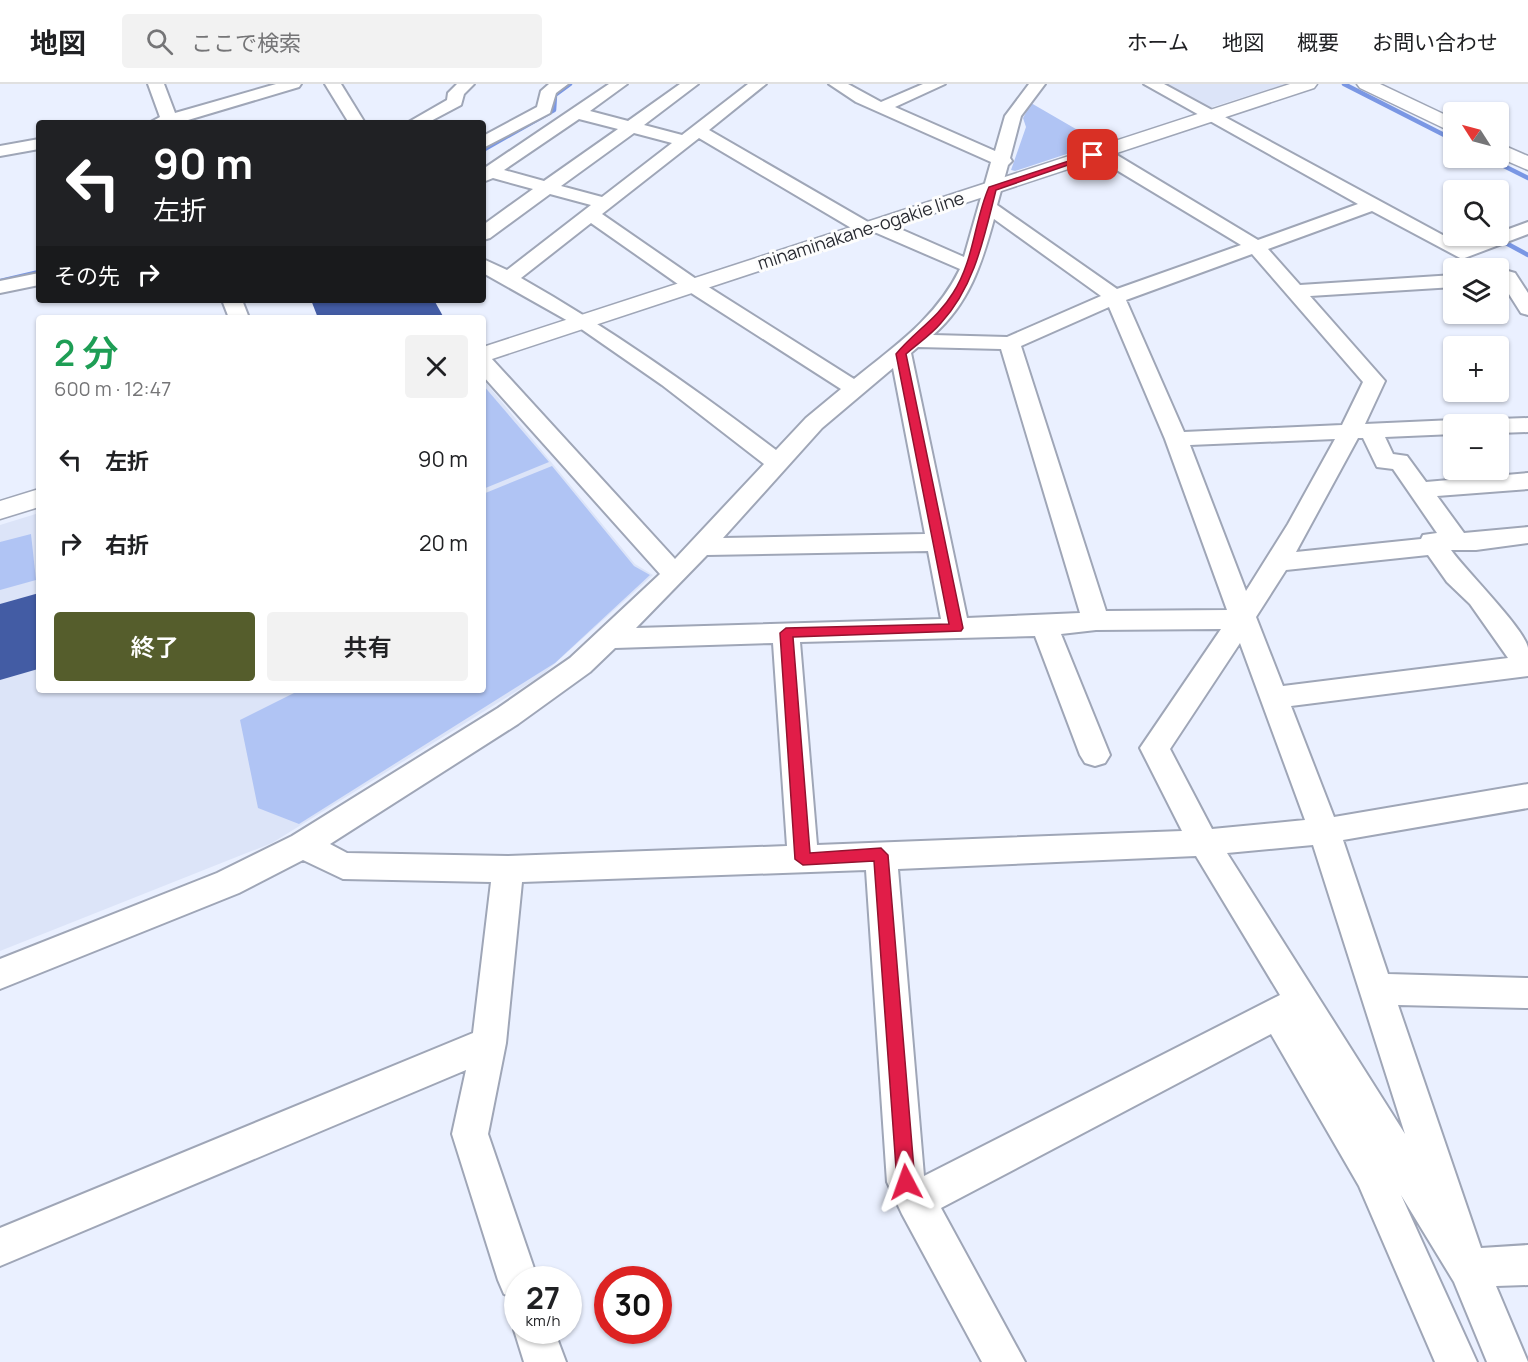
<!DOCTYPE html>
<html lang="ja">
<head>
<meta charset="utf-8">
<style>
	:root { --surface:#fff; --page:#f2f2f2; --text:#202124; --muted:#757577; --line:#e0e0e0; --accent:#555d2c }
	body { margin:0; font-family:Manrope,"Noto Sans JP",sans-serif; background:var(--page); color:var(--text); height:100vh; display:flex; flex-direction:column; font-size:22px; white-space:nowrap }
	* { box-sizing:border-box; margin:0 }
	p { font-size:20px; color:var(--muted) }
	.icon { flex:none; width:33px; height:33px; fill:none; stroke:currentColor; stroke-width:2; stroke-linecap:round; stroke-linejoin:round }
	.map { position:relative; flex:1; overflow:hidden }
	.panel { position:absolute; left:36px; top:231px; width:450px; height:378px; display:flex; flex-direction:column; background:var(--surface); border-radius:6px; box-shadow:0 2px 4px #0004 }
	.panel>* { flex:none }
	.top-card { position:absolute; left:36px; top:36px; width:450px; height:183px; border-radius:6px; box-shadow:0 2px 4px #0004; background:#202124; color:#fff; overflow:hidden }
	.needle { width:39px; rotate:306deg }
	.tools { position:absolute; left:1443px; top:18px; display:grid; gap:12px }
	.tools a { display:grid; place-items:center; width:66px; height:66px; border-radius:6px; background:var(--surface); box-shadow:0 2px 4px #0004; font-size:30px }
	.speed { position:absolute; left:504px; top:1182px; display:flex; gap:12px; font-size:30px; font-weight:700; text-align:center }
	.speed>* { display:grid; place-content:center; width:78px; height:78px; border-radius:50%; background:var(--surface); box-shadow:0 2px 4px #0004; line-height:1 }
	.speed small { font-size:15px; font-weight:400 }
	.speed .limit { border:9px solid #d22; background:#fff; color:#111 }
	.pin { position:absolute; display:grid; place-items:center; width:51px; height:51px; color:#fff; margin:-26px; border-radius:12px; box-shadow:0 3px 9px #0006 }
	.me { position:absolute; width:66px; margin:-33px; rotate:356deg; stroke-linejoin:round; filter:drop-shadow(0 0 4px #0008) }
	.turn { display:flex; align-items:center; gap:21px; height:126px; padding:0 18px; font-size:27px }
	.turn .icon { width:78px; height:78px; stroke-width:2.5 }
	.turn b { display:block; font-size:42px; line-height:51px }
	.then { display:flex; align-items:center; height:57px; padding:0 18px; background:#0003; gap:12px; font-size:22px }
	.round { display:grid; place-items:center; flex:none; width:63px; height:63px; border-radius:6px; background:var(--page) }
	.summary { display:flex; align-items:center; justify-content:space-between; height:102px; padding:0 18px }
	h1 { font-size:36px; font-weight:600; line-height:45px; color:#1e9e55 }
	.primary-button { display:flex; gap:12px; margin-top:auto; padding:12px 18px }
	.primary-button a { flex:1; height:69px; border-radius:6px; background:var(--accent); color:#fff; font-size:24px; font-weight:600; line-height:69px; text-align:center }
	.primary-button a+a { background:var(--page); color:var(--text) }
	ul { padding:0; list-style:none }
	li { display:flex; align-items:center; gap:18px; height:84px; padding:0 18px }
	li div { flex:1 }
	li b { display:block; font-size:22px }
	li em { font-style:normal }
	header { display:flex; align-items:center; gap:36px; box-sizing:border-box; height:84px; padding:0 30px; background:var(--surface); border-bottom:2px solid var(--line) }
	header strong { font-size:28px }
	nav { display:flex; gap:33px; margin-inline-start:auto; font-size:21px }
	.search { width:420px; height:54px; background:var(--page); display:flex; align-items:center; gap:15px; box-sizing:border-box; padding:0 21px; border-radius:6px; color:var(--muted); font-size:22px }
	.map>svg:first-child { display:block }
	.built { fill:#dce4f8 }
	.green { fill:#b0c4f4 }
	.lines { fill:none; stroke-linecap:round; stroke-linejoin:round }
	.stream { stroke:#7a97e4; stroke-width:4.5 }
	.building { fill:#435ca4 }
	.minor-casing { stroke:#9fa6b7; stroke-width:4 }
	.major-casing { stroke:#9fa6b7; stroke-width:3 }
	.highway-casing { stroke:#9fa6b7; stroke-width:3 }
	.minor { fill:#fff; fill-rule:evenodd }
	.major { fill:#fff; fill-rule:evenodd }
	.highway { fill:#fff; fill-rule:evenodd }
	.route { fill:#e11d48; stroke:#92132f; stroke-width:1.5 }
	.labels { text-anchor:middle; stroke-width:6; stroke-linejoin:round; paint-order:stroke }
	.far-street-label { font-size:18px; fill:#292b32; stroke:#fdfdfd }
</style>
</head>
<body>
<header>
<strong>地図</strong>
<div class="search"><svg class="icon" aria-label="search" viewBox="0 0 24 24"><circle cx="10" cy="10" r="6"/><path d="M15 15l6 6"/></svg>ここで検索</div>
<nav><a>ホーム</a><a>地図</a><a>概要</a><a>お問い合わせ</a></nav>
</header>
<div class="map">
<svg width="1528" height="1278" viewBox="0 0 1528 1278">
	<rect width="100%" height="100%" fill="#eaf0ff"/>
	<g class="built">
		<polygon points="1160,0 1286,0 1209,24"/>
		<polygon points="483,295 635,480 653,491 541,592 272,759 0,867 0,441 39,429 39,606 483,606"/>
	</g>
	<g class="green">
		<polygon points="1031,19 1100,59 1015,87 1011,86 1026,43 1023,34"/>
		<polygon points="483,301 549,378 483,405"/>
		<polygon points="552,382 634,482 650,491 555,579 299,740 258,724 240,636 300,606 483,606 483,410"/>
		<polygon points="31,450 36,496 0,506 0,458"/>
	</g>
	<g class="lines">
		<g class="stream">
			<polyline points="1344,0 1454,56"/>
			<polyline points="483,66 554,26 555,11 570,0"/>
			<polyline points="1488,74 1528,94"/>
			<polyline points="1504,158 1528,171"/>
			<polyline points="0,197 39,188"/>
		</g>
	</g>
	<g class="building">
		<polygon points="311,216 434,216 444,234 318,234"/>
		<polygon points="39,509 38,585 0,596 0,520"/>
	</g>
	<g class="lines">
		<defs>
			<g id="minor">
				<polygon points="148,0 164,0 175,29 276,0 301,0 299,3 178,39 149,39 160,33"/>
				<polygon points="325,0 341,0 365,39 349,39"/>
				<polygon points="457,0 474,0 464,10 461,21 427,39 407,39 447,16 448,9"/>
				<polygon points="549,0 568,0 556,9 550,29 483,64 483,52 537,23 541,7"/>
				<path d="M609,0h18l-37,27 38,10 52,-37h18l-54,41 38,10 66,-51h18l-57,46 159,92 14,-1 82,36 27,-95 -135,-60 -27,-18h19l33,18 42,-18h22l-50,23 100,44 10,-35 24,-32h16l-24,32 -11,42 2,3 -4,4 -11,40 120,84 124,-44 -146,-88 -3,-4 3,-4h12l151,91 100,-36 -214,-120h20l299,162 28,-10h7v-3l30,-11v12l-66,25 -90,-48 -104,38 32,36 154,-10v12l-144,9 75,85 -20,43 89,-4 10,4h-10v10l-69,3 8,17 14,2 19,26 102,-9v16l-91,7 27,37 64,-6v16l-52,7h-25c14,20 74,79 77,98 0,9 0,19 0,28l-237,30 43,111 194,-33v24l-185,32 45,134 140,4v30l-130,-3 83,243 47,-3v40l-32,1 32,76h-41l-33,-80 -53,-87 76,167h-42l-76,-176 -88,-152 -330,174 84,154h-43l-80,-148 -15,-32 -21,-312 -344,12 -16,161 -18,91 50,146h-20v20l-14,-6 -6,-14 -46,-146 14,-64 -466,196v-38l473,-195 18,-151 -148,-3 -40,-19 -64,33 -239,96v-30l217,-86 75,-37 206,-128 72,-50 90,-84 -177,-198v-19l8,1 184,201 89,-95 -102,-79 -85,-59 -94,-53v-14l24,11 84,-65 -41,-11 -60,44 -7,2v-15l50,-36 -40,-11 -10,4v-13zM579,35l39,10 -74,52 -40,-11zM634,49l38,10 -70,54 -41,-11zM699,54l159,94 7,2 7,-3 88,38c-24,49 -64,76 -106,110l-155,-98 -97,-67zM994,135l107,77 -94,41 -74,-2c36,-31 49,-72 61,-116zM591,139l94,66 156,100 -35,29 -30,32c-82,-62 -165,-121 -255,-172zM1252,170l111,128 -21,43 -158,7 -58,-132zM1109,223l56,132 62,171 -121,1 -85,-265zM918,263l83,2 79,264 -113,5 -56,-265zM893,284l32,166 -202,4 99,-110zM1358,354h5l14,29 16,2 44,64 -14,2 -2,4 -125,13zM1335,355l-47,85 -42,67 -56,-146zM928,467l13,68 -305,9 71,-73zM1428,471l19,27 23,22 38,54 -225,28 -27,-69 30,-47zM1221,545l-81,119 42,83 -365,14 -17,-203 235,-6 45,119 5,8 10,3 10,-3 5,-8 -49,-121 35,-4zM773,559l14,203 -279,10 -161,-3 -17,-9 188,-120 72,-52 25,-24zM1240,559l65,177 -93,9 -42,-80zM1313,761l92,289 -178,-281zM1196,772l84,139 -356,181 -26,-307z"/>
				<polygon points="39,55 39,65 0,72 0,62"/>
				<polygon points="1508,187 1515,189 1528,209 1528,231 1521,229 1502,199 1498,200 1498,188"/>
				<polygon points="39,189 39,201 0,209 0,197"/>
				<polygon points="222,216 242,216 249,234 229,234"/>
				<polygon points="1528,334 1528,348 1498,349 1498,340 1488,340 1498,335"/>
				<polygon points="518,1237 518,1246 554,1246 566,1278 524,1278 514,1246"/>
			</g>
			<g id="major">
				<polygon points="1290,0 1317,0 1314,4 483,278 483,263"/>
				<polygon points="39,405 39,423 0,435 0,417"/>
			</g>
			<g id="highway">
				<polygon points="1357,0 1380,0 1454,35 1454,49 1360,4"/>
				<polygon points="1498,59 1528,72 1528,86 1498,73"/>
			</g>
		</defs>
		<use href="#minor" class="minor-casing"/>
		<use href="#major" class="major-casing"/>
		<use href="#highway" class="highway-casing"/>
		<use href="#minor" class="minor"/>
		<use href="#major" class="major"/>
		<use href="#highway" class="highway"/>
	</g>
	<path class="route" d="M1090,70l7,1 -101,35c-12,47 -21,96 -55,133 -10,12 -24,21 -35,31l57,274 -2,3 -168,6 17,216 71,-5 7,7 27,327 -3,6 -6,3 -7,-3 -2,-6 -23,-321 -71,4 -8,-6 -15,-226 6,-5 163,-4 -53,-270c18,-22 42,-36 57,-61 21,-32 21,-72 36,-106z"/>
	<g class="labels">
		<g class="far-street-label">
			<text transform="translate(861 147) rotate(-18)" y="6">minaminakane-ogakie line</text>
		</g>
	</g>
</svg>
<div class="tools">
<a><svg class="needle" viewBox="-14 -14 28 28"><path d="M0-13l5 13h-10z" fill="#e53935"/><path d="M0 13l5-13h-10z" fill="#757577"/></svg></a>
<a><svg class="icon" aria-label="search" viewBox="0 0 24 24"><circle cx="10" cy="10" r="6"/><path d="M15 15l6 6"/></svg></a>
<a><svg class="icon" aria-label="layers" viewBox="0 0 24 24"><path d="M12 4l9 5-9 5-9-5zM3 14l9 5 9-5"/></svg></a>
<a>+</a>
<a>−</a>
</div>
<div class="speed"><div>27<small>km/h</small></div><div class="limit">30</div></div>
<div class="pin" style="left:1093px;top:71px;background:#d93025"><svg class="icon" aria-label="arrive" viewBox="0 0 24 24"><path d="M6 21V4h12l-3 4 3 4H6"/></svg></div>
<svg class="me" style="left:906px;top:1098px" viewBox="-20 -20 40 40"><path d="M0-17L14 15 0 8-14 15z" fill="#e11d48" stroke="#fff" stroke-width="4"/></svg>
<div class="top-card">
<div class="turn"><svg class="icon" aria-label="left" viewBox="0 0 24 24"><path d="M17 20v-9H6M10 6l-5 5 5 5"/></svg><div><b>90 m</b>左折</div></div>
<div class="then">その先<svg class="icon" aria-label="right" viewBox="0 0 24 24"><path d="M7 20v-9h11M14 6l5 5-5 5"/></svg></div>
</div>
<section class="panel">
<div class="summary"><div><h1>2 分</h1><p>600 m · 12:47</p></div><a class="round"><svg class="icon" aria-label="close" viewBox="0 0 24 24"><path d="M6 6l12 12M18 6L6 18"/></svg></a></div>
<ul>
<li><svg class="icon" aria-label="left" viewBox="0 0 24 24"><path d="M17 20v-9H6M10 6l-5 5 5 5"/></svg><div><b>左折</b></div><em>90 m</em></li>
<li><svg class="icon" aria-label="right" viewBox="0 0 24 24"><path d="M7 20v-9h11M14 6l5 5-5 5"/></svg><div><b>右折</b></div><em>20 m</em></li>
</ul>
<div class="primary-button"><a>終了</a><a>共有</a></div>
</section>
</div>
</body>
</html>
